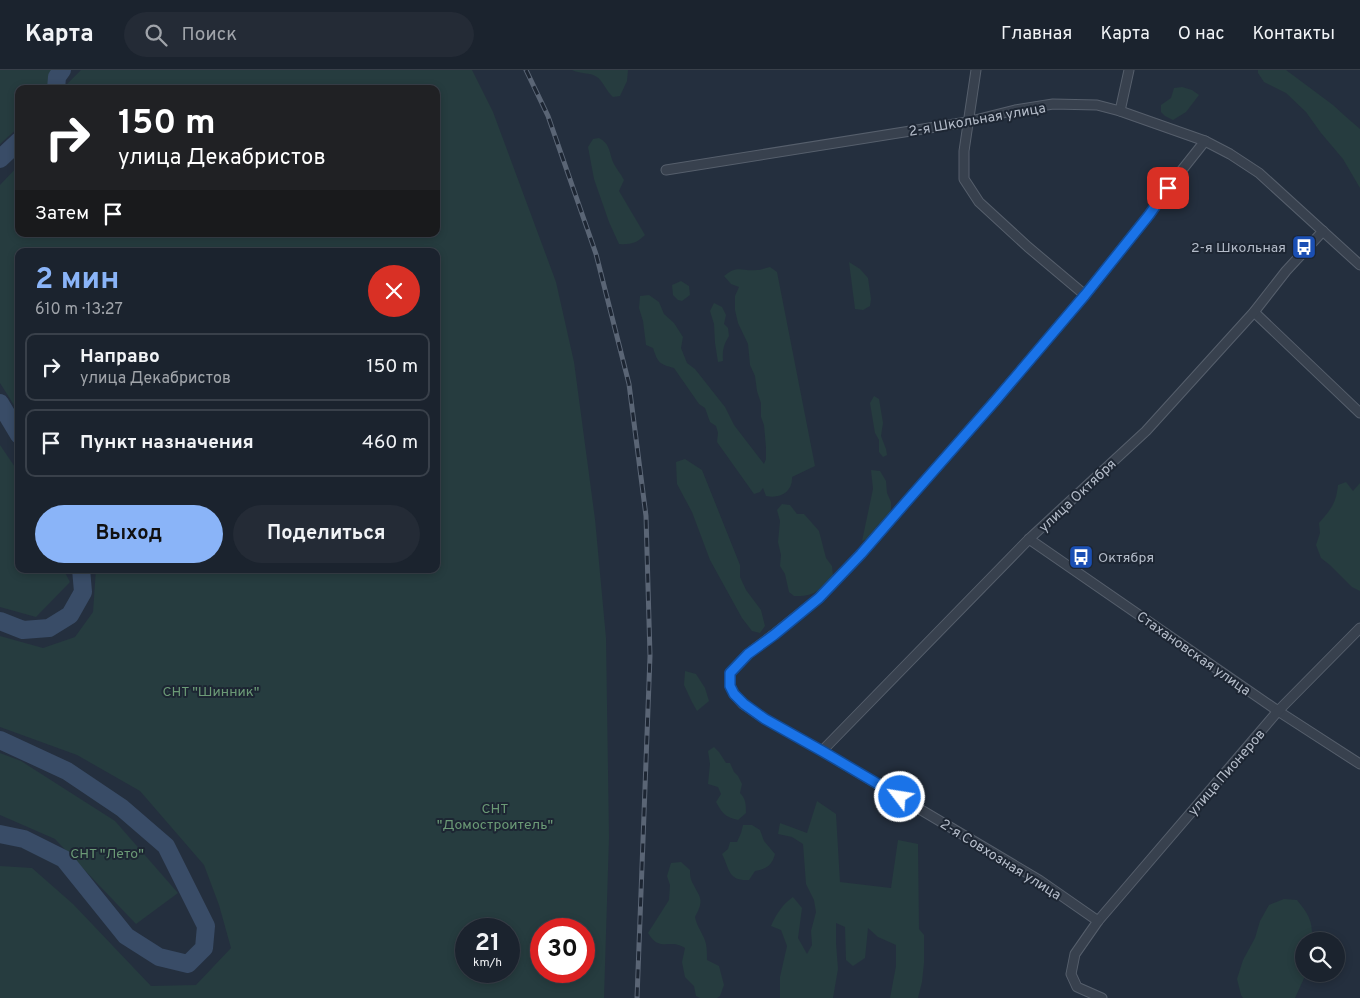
<!DOCTYPE html>
<html lang="ru">
<head>
<meta charset="utf-8">
<style>
	:root { --surface:#1b232e; --page:#242b36; --text:#f1f3f6; --muted:#a0a4aa; --line:#39404a; --accent:#8ab4f8 }
	body { margin:0; font-family:Overpass,sans-serif; background:var(--page); color:var(--text); height:100vh; display:flex; flex-direction:column; font-size:19px; white-space:nowrap }
	* { box-sizing:border-box; margin:0 }
	p { font-size:16px; color:var(--muted) }
	.icon { flex:none; width:28px; height:28px; fill:none; stroke:currentColor; stroke-width:2; stroke-linecap:round; stroke-linejoin:round }
	.map { position:relative; flex:1; overflow:hidden }
	.side { position:absolute; left:15px; top:178px; width:425px; height:325px; display:flex; flex-direction:column; background:var(--surface); border-radius:10px; box-shadow:0 2px 8px #0003,0 0 0 1px var(--line) }
	.side>* { flex:none }
	.hud { position:absolute; left:15px; top:15px; width:425px; height:152px; border-radius:10px; box-shadow:0 2px 8px #0003,0 0 0 1px var(--line); background:#202124; color:#fff; overflow:hidden }
	.controls { position:absolute; left:1295px; top:862px; display:grid; gap:10px }
	.controls a { display:grid; place-items:center; width:50px; height:50px; border-radius:50%; background:var(--surface); box-shadow:0 2px 8px #0003,0 0 0 1px var(--line); font-size:25px }
	.speed { position:absolute; left:455px; top:848px; display:flex; gap:10px; font-size:25px; font-weight:700; text-align:center }
	.speed>* { display:grid; place-content:center; width:65px; height:65px; border-radius:50%; background:var(--surface); box-shadow:0 2px 8px #0003,0 0 0 1px var(--line); line-height:1 }
	.speed small { font-size:12px; font-weight:400 }
	.speed .limit { border:8px solid #d22; background:#fff; color:#111 }
	.pin { position:absolute; display:grid; place-items:center; width:42px; height:42px; color:#fff; margin:-21px; border-radius:10px; box-shadow:0 2px 8px #0006 }
	.me { position:absolute; width:55px; margin:-28px; rotate:301deg; stroke-linejoin:round; filter:drop-shadow(0 0 4px #0008) }
	.turn { display:flex; align-items:center; gap:18px; height:105px; padding:0 20px; font-size:22px }
	.turn .icon { width:65px; height:65px; stroke-width:2.5 }
	.turn b { display:block; font-size:35px; line-height:42px }
	.then { display:flex; align-items:center; height:48px; padding:0 20px; background:#0003; gap:10px; font-size:19px }
	.round { display:grid; place-items:center; flex:none; width:52px; height:52px; border-radius:26px; background:var(--page) }
	.headline { display:flex; align-items:center; justify-content:space-between; height:85px; padding:0 20px }
	h1 { font-size:30px; font-weight:700; line-height:38px; color:var(--accent) }
	.cta { display:flex; gap:10px; margin-top:auto; padding:10px 20px }
	.cta a { flex:1; height:58px; border-radius:30px; background:var(--accent); color:#111; font-size:20px; font-weight:700; line-height:58px; text-align:center }
	.cta a+a { background:var(--page); color:var(--text) }
	ul { padding:0; list-style:none }
	li { display:flex; align-items:center; gap:15px; height:68px; margin:0 10px 8px; padding:0 10px; border:2px solid var(--line); border-radius:10px }
	li div { flex:1 }
	li b { display:block; font-size:19px }
	li em { font-style:normal }
	header { display:flex; align-items:center; gap:30px; box-sizing:border-box; height:70px; padding:0 25px; background:var(--surface); border-bottom:1px solid var(--line) }
	header strong { font-size:24px }
	nav { display:flex; gap:28px; margin-inline-start:auto; font-size:18px }
	.search { width:350px; height:45px; background:var(--page); display:flex; align-items:center; gap:12px; box-sizing:border-box; padding:0 18px; border-radius:28px; color:var(--muted); font-size:19px }
	.map>svg:first-child { display:block }
	.green { fill:#263c3f; fill-rule:evenodd }
	.lines { fill:none; stroke-linecap:round; stroke-linejoin:round }
	.river { stroke:#394c67; stroke-width:18 }
	.minor-casing { stroke:#565f6c; stroke-width:11 }
	.minor { stroke:#38414e; stroke-width:9 }
	.rail-casing { stroke:#5a6575; stroke-width:5 }
	.rail { stroke:#1d2633; stroke-width:3; stroke-dasharray:9; stroke-linecap:butt }
	.route-casing { stroke:#114b97; stroke-width:12 }
	.route { stroke:#1a73e8; stroke-width:9 }
	.labels { text-anchor:middle; stroke-width:4; stroke-linejoin:round; paint-order:stroke }
	.street-label { font-size:14px; fill:#b4bcc9; stroke:#1d2633 }
	.poi-label { font-size:14px; fill:#b4bcc9; stroke:#1d2633; text-anchor:end }
	.park-label { font-size:14px; fill:#6b9a76; stroke:#1d2633 }
</style>
</head>
<body>
<header>
<strong>Карта</strong>
<div class="search"><svg class="icon" aria-label="search" viewBox="0 0 24 24"><circle cx="10" cy="10" r="6"/><path d="M15 15l6 6"/></svg>Поиск</div>
<nav><a>Главная</a><a>Карта</a><a>О нас</a><a>Контакты</a></nav>
</header>
<div class="map">
<svg width="1360" height="928" viewBox="0 0 1360 928">
	<rect width="100%" height="100%" fill="#242f3e"/>
	<g class="green">
		<polygon points="0,0 62,0 57,7 51,19 19,19 19,57 0,74"/>
		<path d="M81,0h391l21,42 63,170 18,80 21,157 11,119 3,199 -5,161h-604v-132l32,2 41,36 78,82 45,-1 35,-37 -12,-43 -15,-40 -64,-74 -63,-36 -77,-28v-91l43,12 32,-11 18,-25 3,-43h340v-318h-417v162l-19,-30v-198l19,-20v69h417v-145h-369v-5zM466,859h43v42h-43zM541,859h43v42h-43z"/>
		<path d="M572,0h56l-1,11 -7,15 -7,1c-6,-5 -11,-17 -16,-20 -7,-5 -18,-3 -25,-7z"/>
		<polygon points="1258,0 1286,0 1333,35 1345,46 1360,59 1360,118 1343,89 1321,63 1306,42 1286,23 1264,12 1258,3"/>
		<polygon points="1182,17 1192,20 1199,25 1186,42 1173,50 1165,46 1161,42 1161,35 1171,28 1174,18"/>
		<path d="M599,68c11,6 10,13 14,24 2,5 8,12 11,18l-5,11 26,44c-8,8 -15,10 -26,9l-10,-22 -15,-43 -6,-32 5,-8z"/>
		<polygon points="849,192 860,199 868,208 871,229 870,236 863,240 855,239"/>
		<path d="M770,197l7,5 38,194 -23,11c1,15 -12,22 -26,19l-3,-8 -3,4 -6,2 -37,-52 1,-9 -2,-7 -6,-4 -5,-14 -6,-4 -25,-36c-15,-4 -16,-5 -21,-20l-7,-3 -3,-24 -4,-13 1,-12 9,-1 10,7 5,12 10,9 9,14 -2,11 6,15 8,6 30,38 9,18 30,39 2,-5v-11l-2,-23 -3,-8v-14l-4,-12 -2,-15 -5,-11 -2,-21 -10,-21 -3,-13v-14l4,-9 -8,-3 -7,-8c14,-12 18,-4 33,-6 4,0 9,-2 13,-3z"/>
		<polygon points="681,211 689,216 690,225 682,231 678,230 673,225 672,215"/>
		<path d="M714,233l8,4 4,8 -2,9 4,4 1,8c-5,8 -7,14 -6,25l-5,1 -3,-19 -1,-19 -4,-13z"/>
		<polygon points="874,326 879,329 883,353 881,366 886,379 887,385 883,387 879,382 879,370 875,363 870,333"/>
		<polygon points="0,375 19,403 19,499 63,499 70,512 36,547 0,537"/>
		<polygon points="685,389 702,400 740,495 740,507 746,520 761,540 765,556 760,563 752,561 742,548 710,490 692,442 677,414 676,392"/>
		<polygon points="871,400 880,401 886,411 887,423 891,432 891,440 887,447 877,456 871,467 862,471 873,419"/>
		<path d="M1346,412l7,9 7,-8v108l-8,-4 -22,-22 -9,-7 -5,-13 4,-12 -1,-10c12,-14 17,-19 19,-38z"/>
		<path d="M782,434l8,1 7,9h7l15,17 7,27 6,8 1,10c-14,14 -18,21 -39,20l-5,-4 -4,-18 -5,-8 1,-11 -3,-13 2,-21 -3,-11z"/>
		<polygon points="685,601 696,604 705,618 709,631 697,641 692,632 684,615"/>
		<path d="M714,677l5,5 7,11h4l4,9 4,4 4,8 -2,9c6,6 6,12 6,20l-8,7c-13,-3 -16,-7 -22,-18l5,-8 -3,-7 -10,-3 2,-20 -2,-13z"/>
		<polygon points="0,683 21,691 115,751 178,823 136,854 55,769 0,745"/>
		<path d="M817,731l19,13 4,68 51,6 7,-48 20,4 1,85 5,6v28l-2,19 -4,16h-28l6,-32v-21l-18,-8 -10,-9 -3,30 -12,8 -7,-6 -1,-33 -9,-4v20l2,26 -5,29h-53v-21l7,-31 -6,-16 -10,-4c6,-13 11,-21 22,-29l9,11 -4,30 9,16 5,-9 -1,-14 5,-19 -2,-12 -8,-16 -3,-40 -11,-7 -14,-3 2,-11 27,10z"/>
		<path d="M743,755h9l8,5 4,11 11,13c-3,11 -8,15 -20,17l-6,9c-21,1 -19,-10 -27,-26l6,-5 2,-7h7l4,-9z"/>
		<path d="M681,792l9,8c0,4 0,8 2,12 8,16 13,17 3,35 2,9 4,10 8,19 4,7 4,15 4,24l12,6 5,19 -4,11 -3,2h-17l-4,-2 -2,-10 -9,-9 -3,-15 3,-14c-16,-10 -25,5 -37,-15l21,-33 1,-15 -3,-9 4,-13z"/>
		<path d="M1284,829l13,1c12,15 16,21 15,41h-8v33h2l-1,2 -10,22h-52l-2,-3 -4,-16 6,-19 12,-22 5,-17 9,-16z"/>
	</g>
	<g class="lines">
		<g class="river">
			<polyline points="56,19 57,7 62,0"/>
			<polyline points="0,89 19,71"/>
			<polyline points="0,333 19,365"/>
			<polyline points="0,551 23,560 49,558 70,545 83,522 81,499"/>
			<polyline points="0,670 67,701 122,738 166,776 206,856 204,878 188,894 159,887 126,866 64,789 24,769 0,764"/>
		</g>
		<defs>
			<g id="minor">
				<polyline points="976,0 964,81 964,109 979,132 1028,177 1085,225"/>
				<polyline points="1120,41 1129,0"/>
				<polyline points="666,100 967,52 1015,40 1053,34 1097,35 1120,41 1205,71 1230,84 1259,103 1360,195"/>
				<polyline points="1254,242 1360,343"/>
				<polyline points="1029,469 1278,641 1360,694"/>
				<polyline points="822,681 1029,469 1146,361 1254,242 1286,201 1323,161"/>
				<polyline points="1098,851 1278,641 1360,558"/>
				<polyline points="1102,928 1077,917 1071,904 1075,884 1098,851 1039,810 822,681 765,649 743,634 734,624 730,616 730,603 748,584 773,565 819,528 861,484 907,431 995,331 1085,225 1149,145 1178,105 1205,71"/>
			</g>
		</defs>
		<use href="#minor" class="minor-casing"/>
		<use href="#minor" class="minor"/>
		<defs>
			<polyline id="rail" points="526,0 548,46 596,184 629,314 646,446 650,586 637,928"/>
		</defs>
		<use href="#rail" class="rail-casing"/>
		<use href="#rail" class="rail"/>
	</g>
	<g class="lines">
		<defs>
			<polyline id="route" points="900,727 822,681 765,649 744,634 734,624 730,616 730,603 748,584 774,565 819,528 861,484 907,431 995,331 1085,225 1149,145 1168,118"/>
		</defs>
		<use href="#route" class="route-casing"/>
		<use href="#route" class="route"/>
	</g>
	<defs>
		<symbol id="bus-square" viewBox="-11 -11 22 22"><rect x="-9" y="-9" width="18" height="18" rx="4" fill="#1a4fb4" stroke="#1d2633"/><path d="M-5-6H5V4H4V6H2V4H-2V6H-4V4H-5ZM-3.5-4V0h7V-4ZM-3.5 1.2v1.5H-2V1.2ZM2 1.2v1.5H3.5V1.2Z" fill="#fff"/></symbol>
	</defs>
	<g fill-rule="evenodd">
		<use href="#bus-square" x="1290" y="163" width="28" height="28"/>
		<use href="#bus-square" x="1067" y="473" width="28" height="28"/>
	</g>
	<g class="labels">
		<g class="street-label">
			<text transform="translate(977 49) rotate(-10)" y="5">2-я Школьная улица</text>
			<text transform="translate(1077 425) rotate(-43)" y="5">улица Октября</text>
			<text transform="translate(1194 583) rotate(35)" y="5">Стахановская улица</text>
			<text transform="translate(1226 702) rotate(-49)" y="5">улица Пионеров</text>
			<text transform="translate(1001 789) rotate(32)" y="5">2-я Совхозная улица</text>
		</g>
		<g class="poi-label">
			<text x="1286" y="182">2-я Школьная</text>
			<text x="1098" y="492" text-anchor="start">Октября</text>
		</g>
		<g class="park-label">
			<text x="211" y="626">СНТ "Шинник"</text>
			<text x="495" y="743">СНТ<tspan x="495" dy="16">"Домостроитель"</tspan></text>
			<text x="107" y="788">СНТ "Лето"</text>
		</g>
	</g>
</svg>
<div class="controls">
<a><svg class="icon" aria-label="search" viewBox="0 0 24 24"><circle cx="10" cy="10" r="6"/><path d="M15 15l6 6"/></svg></a>
</div>
<div class="speed"><div>21<small>km/h</small></div><div class="limit">30</div></div>
<div class="pin" style="left:1168px;top:118px;background:#d93025"><svg class="icon" aria-label="arrive" viewBox="0 0 24 24"><path d="M6 21V4h12l-3 4 3 4H6"/></svg></div>
<svg class="me" style="left:900px;top:727px" viewBox="-20 -20 40 40"><circle r="17" fill="#1a73e8" stroke="#fff" stroke-width="3"/><path d="M0-11L8 9 0 5-8 9z" fill="#fff"/></svg>
<div class="hud">
<div class="turn"><svg class="icon" aria-label="right" viewBox="0 0 24 24"><path d="M7 20v-9h11M14 6l5 5-5 5"/></svg><div><b>150 m</b>улица Декабристов</div></div>
<div class="then">Затем<svg class="icon" aria-label="arrive" viewBox="0 0 24 24"><path d="M6 21V4h12l-3 4 3 4H6"/></svg></div>
</div>
<section class="side">
<div class="headline"><div><h1>2 мин</h1><p>610 m · 13:27</p></div><a class="round" style="background:#d93025;color:#fff"><svg class="icon" aria-label="close" viewBox="0 0 24 24"><path d="M6 6l12 12M18 6L6 18"/></svg></a></div>
<ul>
<li><svg class="icon" aria-label="right" viewBox="0 0 24 24"><path d="M7 20v-9h11M14 6l5 5-5 5"/></svg><div><b>Направо</b><p>улица Декабристов</p></div><em>150 m</em></li>
<li><svg class="icon" aria-label="arrive" viewBox="0 0 24 24"><path d="M6 21V4h12l-3 4 3 4H6"/></svg><div><b>Пункт назначения</b></div><em>460 m</em></li>
</ul>
<div class="cta"><a>Выход</a><a>Поделиться</a></div>
</section>
</div>
</body>
</html>
